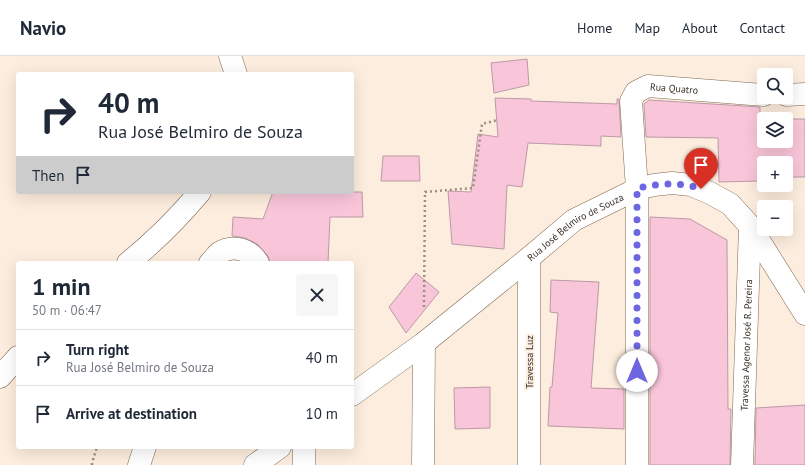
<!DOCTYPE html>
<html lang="en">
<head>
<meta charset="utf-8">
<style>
	:root { --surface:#fff; --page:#f6f6f7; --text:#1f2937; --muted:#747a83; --line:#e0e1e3 }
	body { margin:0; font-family:"PT Sans",sans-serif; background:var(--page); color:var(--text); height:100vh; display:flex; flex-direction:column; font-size:15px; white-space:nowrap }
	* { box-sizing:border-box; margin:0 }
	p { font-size:13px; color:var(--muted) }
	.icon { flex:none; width:22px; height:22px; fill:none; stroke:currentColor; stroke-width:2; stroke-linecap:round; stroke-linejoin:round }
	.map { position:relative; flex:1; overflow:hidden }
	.sheet { position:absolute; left:16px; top:205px; width:338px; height:188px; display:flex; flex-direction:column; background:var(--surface); border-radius:4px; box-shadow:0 4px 16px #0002 }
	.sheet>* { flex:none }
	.guide { position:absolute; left:16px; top:16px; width:338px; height:122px; border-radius:4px; box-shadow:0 4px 16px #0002; background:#fff; color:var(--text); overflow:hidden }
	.tools { position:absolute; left:757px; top:12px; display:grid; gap:8px }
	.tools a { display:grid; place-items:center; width:36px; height:36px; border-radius:4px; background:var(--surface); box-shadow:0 4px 16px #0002; font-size:20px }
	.pin { position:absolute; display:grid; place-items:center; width:34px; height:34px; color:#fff; margin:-41px -17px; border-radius:50% 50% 50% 0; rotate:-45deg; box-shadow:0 0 4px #0007 }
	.pin .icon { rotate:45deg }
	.me { position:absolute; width:44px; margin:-22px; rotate:0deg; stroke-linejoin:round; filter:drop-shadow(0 0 3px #0008) }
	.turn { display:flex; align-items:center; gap:14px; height:84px; padding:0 16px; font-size:18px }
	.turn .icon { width:52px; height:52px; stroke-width:2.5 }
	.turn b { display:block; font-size:28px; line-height:34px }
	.then { display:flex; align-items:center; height:38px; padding:0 16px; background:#0003; gap:8px; font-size:15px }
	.round { display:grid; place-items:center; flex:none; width:42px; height:42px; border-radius:4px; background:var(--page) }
	.summary { display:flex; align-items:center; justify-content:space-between; height:68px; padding:0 16px }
	h1 { font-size:24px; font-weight:700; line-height:30px }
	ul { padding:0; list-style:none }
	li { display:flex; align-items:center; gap:12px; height:56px; padding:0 16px; border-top:1px solid var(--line) }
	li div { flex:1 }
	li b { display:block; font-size:15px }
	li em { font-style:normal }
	header { display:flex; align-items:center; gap:24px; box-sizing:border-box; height:56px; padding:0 20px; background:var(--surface); border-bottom:1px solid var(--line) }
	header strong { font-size:19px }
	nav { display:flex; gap:22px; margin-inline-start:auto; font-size:14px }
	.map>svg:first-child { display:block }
	.building { fill:#f9c5d9; stroke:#bb99a6 }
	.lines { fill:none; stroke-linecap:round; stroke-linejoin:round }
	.minor-casing { stroke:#7f6852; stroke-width:23 }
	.path { stroke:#9c8f82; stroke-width:2.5; stroke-dasharray:2 3; stroke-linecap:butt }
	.minor { stroke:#fff; stroke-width:22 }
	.route { stroke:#6d66e0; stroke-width:7; stroke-dasharray:0 12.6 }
	.labels { text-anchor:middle; stroke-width:4; stroke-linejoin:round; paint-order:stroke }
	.street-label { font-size:10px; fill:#3b3127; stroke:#fdedde }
</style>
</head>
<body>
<header>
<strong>Navio</strong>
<nav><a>Home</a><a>Map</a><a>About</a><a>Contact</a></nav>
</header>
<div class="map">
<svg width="805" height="409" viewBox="0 0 805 409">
	<rect width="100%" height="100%" fill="#fdedde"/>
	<g class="building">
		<polygon points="527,3 529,29 494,37 491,7"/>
		<polygon points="495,42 531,43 531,45 617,48 617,43 619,43 621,81 601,80 601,90 528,87 522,131 507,129 504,193 452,188 448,135 471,136 478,78 498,81"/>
		<polygon points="649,44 760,51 760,63 764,63 764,85 786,85 786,63 805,63 805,121 786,121 786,107 764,107 764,121 761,121 761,125 719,126 718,82 646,81 644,48"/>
		<polygon points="383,100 419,100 420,125 381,125"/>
		<polygon points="273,136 362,136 363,161 330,161 328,207 270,207 268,200 257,188 245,182 232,180 233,161 263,163"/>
		<polygon points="650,161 690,163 727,184 728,353 731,353 730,409 650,409"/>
		<polygon points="416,217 439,236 406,277 389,251"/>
		<polygon points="551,224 599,226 591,332 624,333 624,373 548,370 550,331 552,331 558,257 550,256"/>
		<polygon points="490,331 490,372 455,373 454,332"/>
		<polygon points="805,349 805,409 755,409 756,352"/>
	</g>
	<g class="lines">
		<defs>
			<g id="minor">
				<polyline points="230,0 236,18"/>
				<polyline points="786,39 805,38"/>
				<path d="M128,207c26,-21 50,-45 72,-71"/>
				<path d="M210,207c3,-3 6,-7 9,-10 14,-9 31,-4 39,10"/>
				<polyline points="0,321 18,301"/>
				<path id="s1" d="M352,339l72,-52 105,-85 45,-38 63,-31 17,-4 18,-2 19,2 19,8 20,11 20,22 55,88"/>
				<polyline points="304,391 304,409"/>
				<polyline points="139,409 145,391"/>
				<polyline points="255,409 280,391"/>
				<polyline points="423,409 424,287"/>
				<polyline points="529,409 529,202"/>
				<path id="s2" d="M637,409v-276l-6,-88 5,-9 12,-6 116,9"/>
				<path id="s3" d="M742,409l8,-239"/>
			</g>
		</defs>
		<use href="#minor" class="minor-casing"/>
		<g class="path">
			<polyline points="424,251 425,136 473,132 482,68 498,64"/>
			<polyline points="92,409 92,407 97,391"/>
		</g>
		<use href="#minor" class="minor"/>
	</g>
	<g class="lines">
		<path class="route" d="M637,315v-183c22,-4 42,-7 64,1"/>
	</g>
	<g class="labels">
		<g class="street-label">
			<text dy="4" stroke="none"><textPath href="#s2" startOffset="414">Rua Quatro</textPath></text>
			<text dy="4" stroke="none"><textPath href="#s1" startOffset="280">Rua José Belmiro de Souza</textPath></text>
			<text dy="4" stroke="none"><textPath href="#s3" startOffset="120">Travessa Agenor José R. Pereira</textPath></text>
			<text transform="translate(529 306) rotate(-90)" y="4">Travessa Luz</text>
		</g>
	</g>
</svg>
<div class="tools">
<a><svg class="icon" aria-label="search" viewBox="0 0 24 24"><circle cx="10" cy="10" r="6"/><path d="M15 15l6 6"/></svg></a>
<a><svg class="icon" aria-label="layers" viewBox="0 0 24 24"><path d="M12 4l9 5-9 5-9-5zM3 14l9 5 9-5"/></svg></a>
<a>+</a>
<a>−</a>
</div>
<div class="pin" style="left:701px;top:133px;background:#d93025"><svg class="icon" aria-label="arrive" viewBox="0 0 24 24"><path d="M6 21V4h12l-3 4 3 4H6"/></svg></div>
<svg class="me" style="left:637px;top:315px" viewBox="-20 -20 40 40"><circle r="19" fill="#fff"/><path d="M0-13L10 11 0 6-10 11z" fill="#6d66e0"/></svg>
<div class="guide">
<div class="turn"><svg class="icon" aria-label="right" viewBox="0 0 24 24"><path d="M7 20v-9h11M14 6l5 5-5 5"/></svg><div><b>40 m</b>Rua José Belmiro de Souza</div></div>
<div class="then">Then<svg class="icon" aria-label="arrive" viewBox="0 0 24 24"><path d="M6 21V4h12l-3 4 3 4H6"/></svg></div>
</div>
<section class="sheet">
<div class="summary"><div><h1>1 min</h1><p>50 m · 06:47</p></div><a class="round"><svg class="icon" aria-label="close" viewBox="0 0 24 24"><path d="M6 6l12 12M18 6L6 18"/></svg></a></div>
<ul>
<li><svg class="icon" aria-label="right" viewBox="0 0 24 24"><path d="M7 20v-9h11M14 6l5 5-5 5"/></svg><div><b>Turn right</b><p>Rua José Belmiro de Souza</p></div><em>40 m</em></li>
<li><svg class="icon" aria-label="arrive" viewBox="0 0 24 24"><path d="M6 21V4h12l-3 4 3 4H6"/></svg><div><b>Arrive at destination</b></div><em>10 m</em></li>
</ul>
</section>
</div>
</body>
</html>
